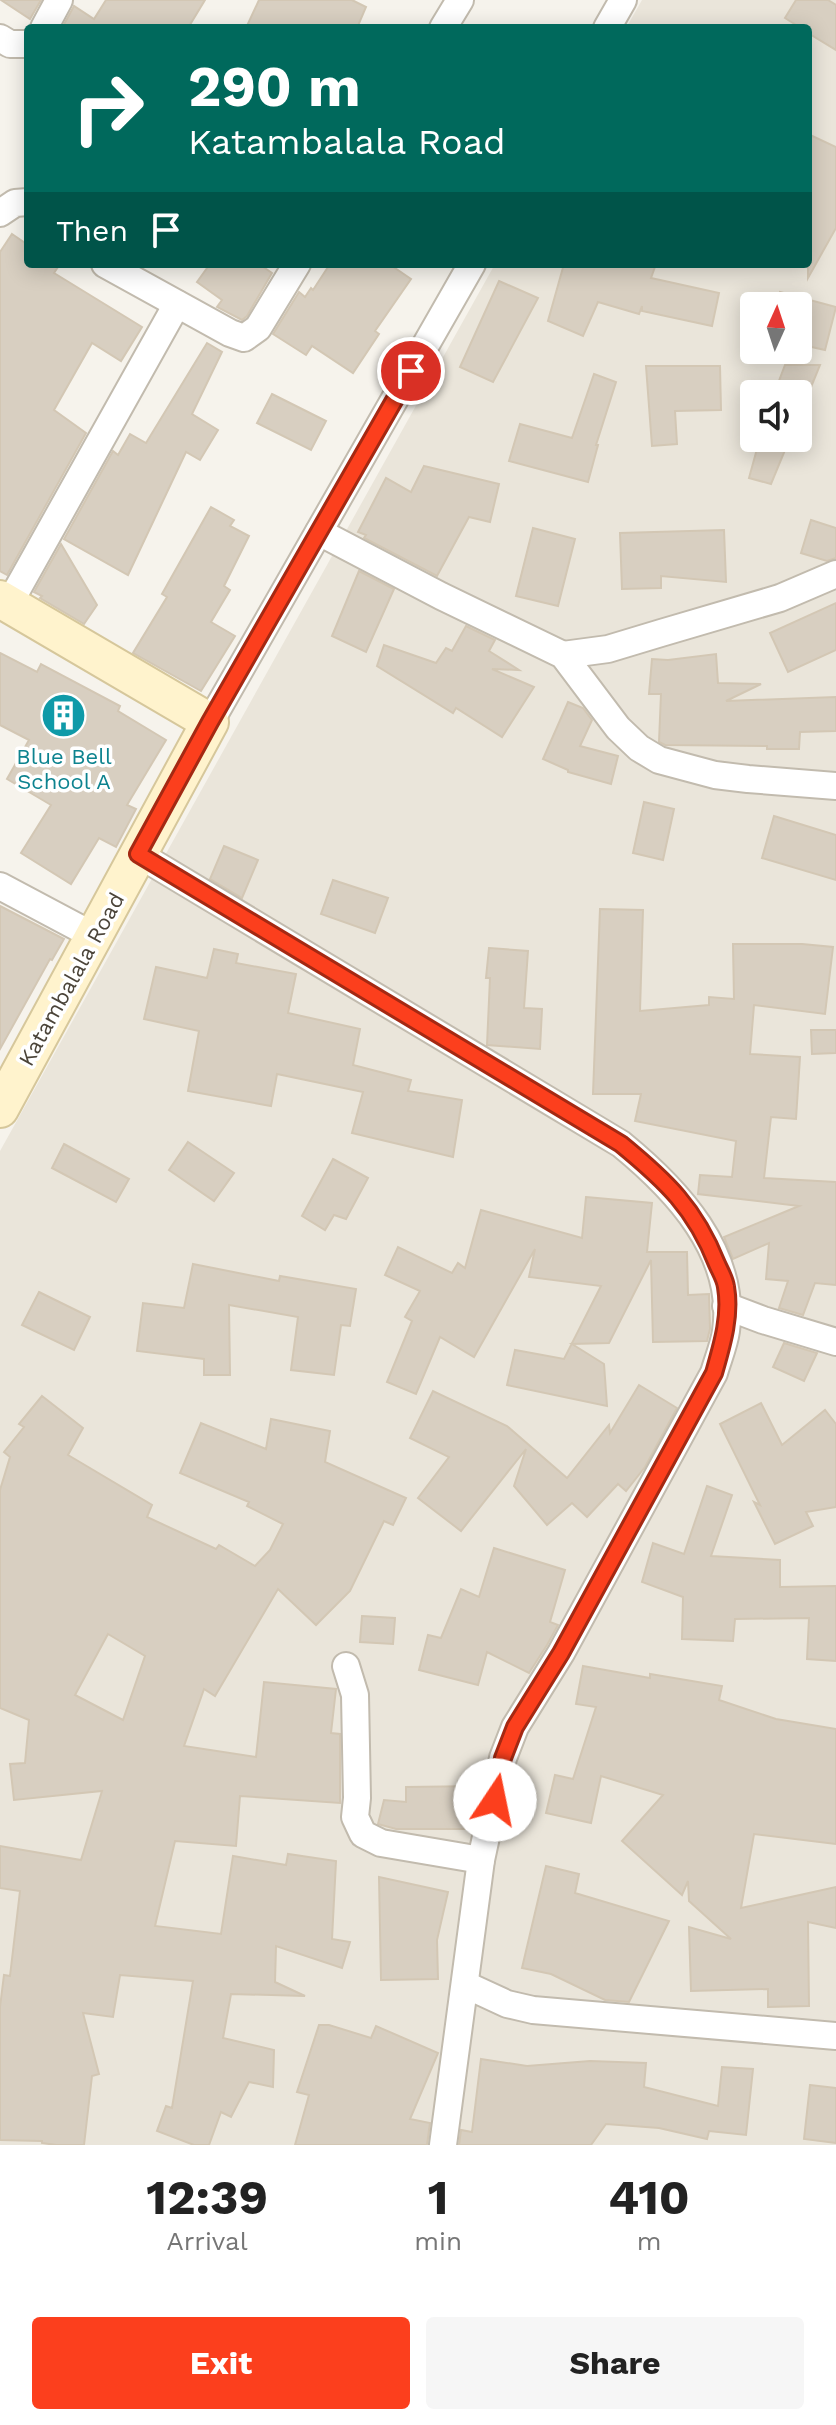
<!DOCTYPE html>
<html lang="en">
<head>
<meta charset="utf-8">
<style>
	:root { --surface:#fff; --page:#f6f6f6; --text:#222; --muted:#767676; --accent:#fc3f1d }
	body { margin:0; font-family:"Work Sans",sans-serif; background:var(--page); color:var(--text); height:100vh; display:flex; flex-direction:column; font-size:30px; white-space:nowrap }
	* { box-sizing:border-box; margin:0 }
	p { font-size:26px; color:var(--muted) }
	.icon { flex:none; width:44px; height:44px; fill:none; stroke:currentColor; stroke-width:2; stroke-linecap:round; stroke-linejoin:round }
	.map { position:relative; height:2145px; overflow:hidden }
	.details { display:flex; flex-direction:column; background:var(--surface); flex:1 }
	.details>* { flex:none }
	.guide { position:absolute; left:24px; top:24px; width:788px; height:244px; border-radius:8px; box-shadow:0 4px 20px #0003; background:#00695c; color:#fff; overflow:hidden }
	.needle { width:52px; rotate:3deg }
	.fabs { position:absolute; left:740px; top:292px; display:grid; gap:16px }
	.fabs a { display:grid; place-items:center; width:72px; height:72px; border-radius:8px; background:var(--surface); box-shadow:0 4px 20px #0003; font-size:40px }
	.pin { position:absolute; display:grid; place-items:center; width:68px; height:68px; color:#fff; margin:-34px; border:4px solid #fff; border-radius:50%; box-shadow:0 2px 8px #0007 }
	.me { position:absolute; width:88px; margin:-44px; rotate:11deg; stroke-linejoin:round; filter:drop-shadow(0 0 6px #0008) }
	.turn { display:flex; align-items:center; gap:28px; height:168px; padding:0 32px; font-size:36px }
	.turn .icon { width:104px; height:104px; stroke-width:2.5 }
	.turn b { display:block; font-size:56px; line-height:68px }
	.then { display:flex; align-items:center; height:76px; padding:0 32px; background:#0003; gap:16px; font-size:30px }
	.eta { display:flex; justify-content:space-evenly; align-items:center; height:136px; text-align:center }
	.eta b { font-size:48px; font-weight:700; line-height:56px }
	.button { display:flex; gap:16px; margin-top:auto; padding:16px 32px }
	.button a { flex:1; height:92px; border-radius:8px; background:var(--accent); color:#fff; font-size:32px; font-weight:700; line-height:92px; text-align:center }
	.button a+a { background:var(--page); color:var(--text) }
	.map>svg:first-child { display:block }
	.residential { fill:#eae5da; fill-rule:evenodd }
	.building { fill:#d8cfc1; stroke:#d3c7b4; stroke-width:2; fill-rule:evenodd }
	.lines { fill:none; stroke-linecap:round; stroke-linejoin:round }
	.street-casing { stroke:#c2bbae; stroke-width:30 }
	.secondary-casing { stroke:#d6c79b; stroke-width:40 }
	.street { stroke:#fff; stroke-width:26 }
	.secondary { stroke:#fff3cd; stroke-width:36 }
	.route-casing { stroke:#a42913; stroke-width:20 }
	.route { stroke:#fc3f1d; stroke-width:14 }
	.labels { text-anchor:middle; stroke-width:7; stroke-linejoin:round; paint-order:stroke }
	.culture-label { font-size:22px; fill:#0d838f; stroke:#fff }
	.street-label { font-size:22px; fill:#4b4439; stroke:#fff }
</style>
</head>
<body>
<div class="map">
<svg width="836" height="2145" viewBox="0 0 836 2145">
	<rect width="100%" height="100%" fill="#f6f3ec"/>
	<path class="residential" d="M642,0h194v2145h-836v-994l495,-887h313v-236h-182zM754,306h44v44h-44zM754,394h44v44h-44z"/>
	<g class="building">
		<polygon points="1,0 41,0 30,19"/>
		<polygon points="106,0 205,0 188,28 62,28 74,6 94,19"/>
		<polygon points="259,0 352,0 366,7 357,28 246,28"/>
		<polygon points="796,0 828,0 836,5 836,50 808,33 808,28 801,28 785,18"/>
		<polygon points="808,134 836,147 836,228 808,278"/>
		<polygon points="12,234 28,245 28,264 60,264 54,273 142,327 121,361 92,343 54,410 86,433 7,575 0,571 0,252"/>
		<polygon points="210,264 259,264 272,273 247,316 242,320 217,307 222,300 197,282"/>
		<polygon points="330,264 389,264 411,279 375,331 379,334 353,373 312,346 306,355 273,334 299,292 305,297 311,288 313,290"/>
		<polygon points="564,264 656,264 651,278 719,293 712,326 642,311 642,306 639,314 598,302 583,336 548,321"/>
		<polygon points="499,281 538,298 493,382 460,367"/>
		<polygon points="780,292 836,307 825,350 798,344 798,306 777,306"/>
		<polygon points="207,343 222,352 192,414 218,430 200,460 186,452 128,575 64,539 113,451 118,455 130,434 146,443"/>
		<polygon points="785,365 820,365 798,419 798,394 774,394"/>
		<polygon points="646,366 720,366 721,410 675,411 677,444 652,446"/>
		<polygon points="594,374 616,382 596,445 598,445 588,482 509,461 520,424 572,438"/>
		<polygon points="272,394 326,421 311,450 257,423"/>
		<polygon points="760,438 790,438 771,484 749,478"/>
		<polygon points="424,466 499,484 490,522 469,517 437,576 364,538 366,535 358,532 386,478 411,492"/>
		<polygon points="211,507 234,520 230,526 249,536 224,586 230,590 211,622 235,636 201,691 133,653 167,597 162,594"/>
		<polygon points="811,520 836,528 836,558 827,561 801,553"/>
		<polygon points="533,528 575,539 558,606 516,596"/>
		<polygon points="724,530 726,582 661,576 661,588 622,589 620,533"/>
		<polygon points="61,544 97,605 84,624 40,598 42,596 34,592"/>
		<polygon points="359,571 394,589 366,652 332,636"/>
		<polygon points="836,603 836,650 788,672 770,633"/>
		<polygon points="466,626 495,640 489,651 519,670 492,669 534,687 502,737 456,708 453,713 377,666 384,645 436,663 446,648 452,651"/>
		<polygon points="0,653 37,672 41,664 120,706 118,711 166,740 127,805 136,809 116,847 99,838 71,884 21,853 51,805 7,779 29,740 0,725"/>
		<polygon points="716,654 718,683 761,684 726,701 836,697 836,731 800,732 799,749 767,749 767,746 665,745 659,742 661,694 649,694 652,659 668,660"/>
		<polygon points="568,702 583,708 592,720 580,746 618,756 611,784 568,772 568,770 543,759"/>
		<polygon points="644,802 674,809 663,860 633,853"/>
		<polygon points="774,816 836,835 836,880 762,858"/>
		<polygon points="224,846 258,860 242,898 210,879"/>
		<polygon points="333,880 388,898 375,933 321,914"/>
		<polygon points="0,906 64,939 52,960 50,959 0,1049"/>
		<polygon points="600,909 643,910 640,1011 709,1005 709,997 734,999 733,944 802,944 833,947 825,1014 754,1005 750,1054 800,1057 796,1119 771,1117 764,1178 836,1182 836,1285 815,1283 803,1315 779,1308 788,1281 766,1279 769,1243 733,1259 724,1237 799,1206 698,1194 700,1175 732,1177 736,1141 635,1121 641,1094 593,1094"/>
		<polygon points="489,948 528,951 524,1008 542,1009 540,1049 487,1045 490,978 486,978"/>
		<polygon points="214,949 238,954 236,963 296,974 288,1013 360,1029 353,1065 411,1080 408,1091 462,1100 453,1157 352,1133 363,1092 277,1074 271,1106 188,1091 199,1031 144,1019 156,967 207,978"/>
		<polygon points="811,1030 836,1030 836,1053 812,1054"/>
		<polygon points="188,1142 234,1173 214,1201 169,1170"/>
		<polygon points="64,1144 129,1179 116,1202 52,1168"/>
		<polygon points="333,1159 368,1178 346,1219 334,1215 325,1230 302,1216"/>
		<polygon points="586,1197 652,1203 647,1252 687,1252 688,1295 709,1294 710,1329 707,1341 653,1342 651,1260 609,1343 572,1344 604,1364 607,1406 507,1385 515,1350 564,1359 601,1286 529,1277 535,1249 474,1357 440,1337 416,1394 387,1382 412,1321 405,1317 420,1291 385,1275 398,1247 452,1273 458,1263 465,1268 481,1210 582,1238"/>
		<polygon points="193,1264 279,1281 280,1276 356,1289 350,1326 341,1325 334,1375 291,1370 298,1317 229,1305 230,1375 204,1375 204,1359 137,1351 143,1303 184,1308"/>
		<polygon points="39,1292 90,1317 74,1350 22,1325"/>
		<polygon points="784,1343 817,1353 804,1381 773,1367"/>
		<polygon points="639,1385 677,1408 645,1467 626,1491 618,1484 587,1517 572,1503 547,1525 514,1486 526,1449 461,1531 418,1498 449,1457 410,1438 433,1391 507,1426 567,1478 609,1425 610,1433"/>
		<path d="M42,1396l41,32 -15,27 84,50 -5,12 69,32 3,-4 36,21 15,-16 13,-26 -36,-18 2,-4 -69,-29 21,-50 65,26 5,-30 59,12 -5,31 81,36 -13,27 -9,-4 -34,70 -34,34 -38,-36 -63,107 -11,-7 -20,57 72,11 8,-75 72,7 -5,44 9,1v69l-100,-7 -4,50 -61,-5 -20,85 66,8 12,-78 53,9 2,-11 48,7 -4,78 18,3 -8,26 -66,-22 -1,36 30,14 -74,-2 -8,44 51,12 -1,37 -24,-5 -18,35 -10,-5 -12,33h-15l-37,-14 9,-25 6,2 21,-127 -73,-6 -7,42 -30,-4 16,61 -7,2 -8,69h-28l-14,-2v-2l-42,-1v-133l4,-32 6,1 10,-85 -20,-3v-42l81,14 21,-69 -88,9 -4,-36 15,-1 4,-43 -29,-12v-218l10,-33 -6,-5 20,-25 -5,-3zM108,1634l37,22 -22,64 -48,-25z"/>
		<polygon points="761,1403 782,1445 825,1410 836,1424 836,1507 806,1512 813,1526 775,1544 754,1502 760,1505 720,1424"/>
		<polygon points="707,1486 732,1495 711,1556 780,1560 780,1587 836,1586 836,1661 807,1659 809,1618 735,1619 733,1641 682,1639 683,1597 642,1582 653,1543 684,1554"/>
		<polygon points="494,1548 565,1570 550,1622 558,1625 547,1645 529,1673 487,1652 478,1685 419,1670 428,1635 441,1638 461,1589 479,1597"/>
		<polygon points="362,1616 395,1618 393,1644 360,1642"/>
		<polygon points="583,1666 650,1678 650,1674 722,1686 719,1700 776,1719 836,1729 836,1844 754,1834 741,1908 836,1887 836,1928 808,1922 809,2006 768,2007 768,1989 691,1991 689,1927 731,1939 689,1901 688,1881 682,1895 622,1841 663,1795 601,1776 591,1823 546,1813 555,1775 573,1779 596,1707 576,1704"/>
		<polygon points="481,1786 471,1829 396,1829 378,1824 384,1800 406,1802 406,1787"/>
		<polygon points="546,1866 579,1874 575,1893 669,1921 629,2002 605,2000 551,1974 522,1968"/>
		<polygon points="379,1877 448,1892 437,1940 438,1979 381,1980"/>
		<polygon points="319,2025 329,2025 371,2038 376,2026 438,2053 410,2119 430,2123 427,2145 295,2145 309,2095 297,2092"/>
		<polygon points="481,2059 527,2066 590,2061 646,2063 644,2087 718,2106 722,2067 753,2069 746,2135 709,2131 707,2139 659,2128 606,2124 591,2145 459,2145 461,2130 472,2132"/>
		<polygon points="810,2085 836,2088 836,2143 804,2139"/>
	</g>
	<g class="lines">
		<defs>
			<g id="street">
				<polyline points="44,28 59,0"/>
				<polyline points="443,28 460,0"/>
				<polyline points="607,28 623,0"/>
				<polyline points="0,38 10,44 28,44"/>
				<polyline points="0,213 15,203 28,202"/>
				<polyline points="105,264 230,333 244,338 258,328 297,264"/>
				<polyline points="319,532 441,596 563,655 618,728 639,748 659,760 715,775 748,779 836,786"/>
				<polyline points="9,604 177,304"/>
				<polyline points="563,655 608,649 661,633 780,598 836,574"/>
				<polyline points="210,722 472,264"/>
				<path d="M138,854l483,290c55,45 116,109 105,187 -2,14 -8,28 -12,42l-153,280 -46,74 -12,31 -22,102 -38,285"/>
				<polyline points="0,886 94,936"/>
				<polyline points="726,1306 763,1320 836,1342"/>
				<polyline points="346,1666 355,1695 357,1798 355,1817 363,1834 381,1843 481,1860"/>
				<polyline points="466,1985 507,2004 533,2010 836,2036"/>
			</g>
			<polyline id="secondary" points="0,599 210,722 0,1109"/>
		</defs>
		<use href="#street" class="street-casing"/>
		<use href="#secondary" class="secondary-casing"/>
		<use href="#street" class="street"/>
		<use href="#secondary" class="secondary"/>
	</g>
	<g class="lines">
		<defs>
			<path id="route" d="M411,371l-201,351 -72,132 483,290c45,37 74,64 96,120 3,7 8,15 9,23 5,29 -4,58 -12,86l-153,280 -46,74 -12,31 -8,42"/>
		</defs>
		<use href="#route" class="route-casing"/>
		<use href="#route" class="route"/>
	</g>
	<defs>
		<symbol id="building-disc" viewBox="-11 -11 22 22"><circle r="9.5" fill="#0f9aa8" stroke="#fff"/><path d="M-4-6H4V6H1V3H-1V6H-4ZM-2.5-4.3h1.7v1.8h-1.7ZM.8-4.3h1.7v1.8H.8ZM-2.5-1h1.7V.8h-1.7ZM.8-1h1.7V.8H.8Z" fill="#fff"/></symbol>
	</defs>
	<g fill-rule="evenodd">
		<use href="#building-disc" x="38" y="690" width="51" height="51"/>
	</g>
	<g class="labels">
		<g class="culture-label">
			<text x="64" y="764">Blue Bell<tspan x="64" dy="25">School A</tspan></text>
		</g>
		<g class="street-label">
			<text transform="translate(71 979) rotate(-61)" y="8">Katambalala Road</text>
		</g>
	</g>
</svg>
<div class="fabs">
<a><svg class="needle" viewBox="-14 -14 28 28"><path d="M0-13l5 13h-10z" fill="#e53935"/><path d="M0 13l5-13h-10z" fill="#767676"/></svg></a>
<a><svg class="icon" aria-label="sound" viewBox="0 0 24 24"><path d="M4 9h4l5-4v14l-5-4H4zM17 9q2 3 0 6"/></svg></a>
</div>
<div class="pin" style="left:411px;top:371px;background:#d93025"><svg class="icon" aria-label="arrive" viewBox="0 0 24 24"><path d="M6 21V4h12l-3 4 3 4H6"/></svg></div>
<svg class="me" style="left:495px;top:1800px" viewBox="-20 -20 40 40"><circle r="19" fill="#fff"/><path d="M0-13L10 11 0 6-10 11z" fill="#fc3f1d"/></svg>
<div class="guide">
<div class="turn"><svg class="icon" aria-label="right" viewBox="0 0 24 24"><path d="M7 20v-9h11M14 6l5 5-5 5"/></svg><div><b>290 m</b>Katambalala Road</div></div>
<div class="then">Then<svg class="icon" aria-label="arrive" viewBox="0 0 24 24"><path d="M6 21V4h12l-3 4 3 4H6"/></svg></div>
</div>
</div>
<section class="details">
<div class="eta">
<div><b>12:39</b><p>Arrival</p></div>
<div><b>1</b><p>min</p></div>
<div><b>410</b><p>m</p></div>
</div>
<div class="button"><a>Exit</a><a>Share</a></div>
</section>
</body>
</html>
